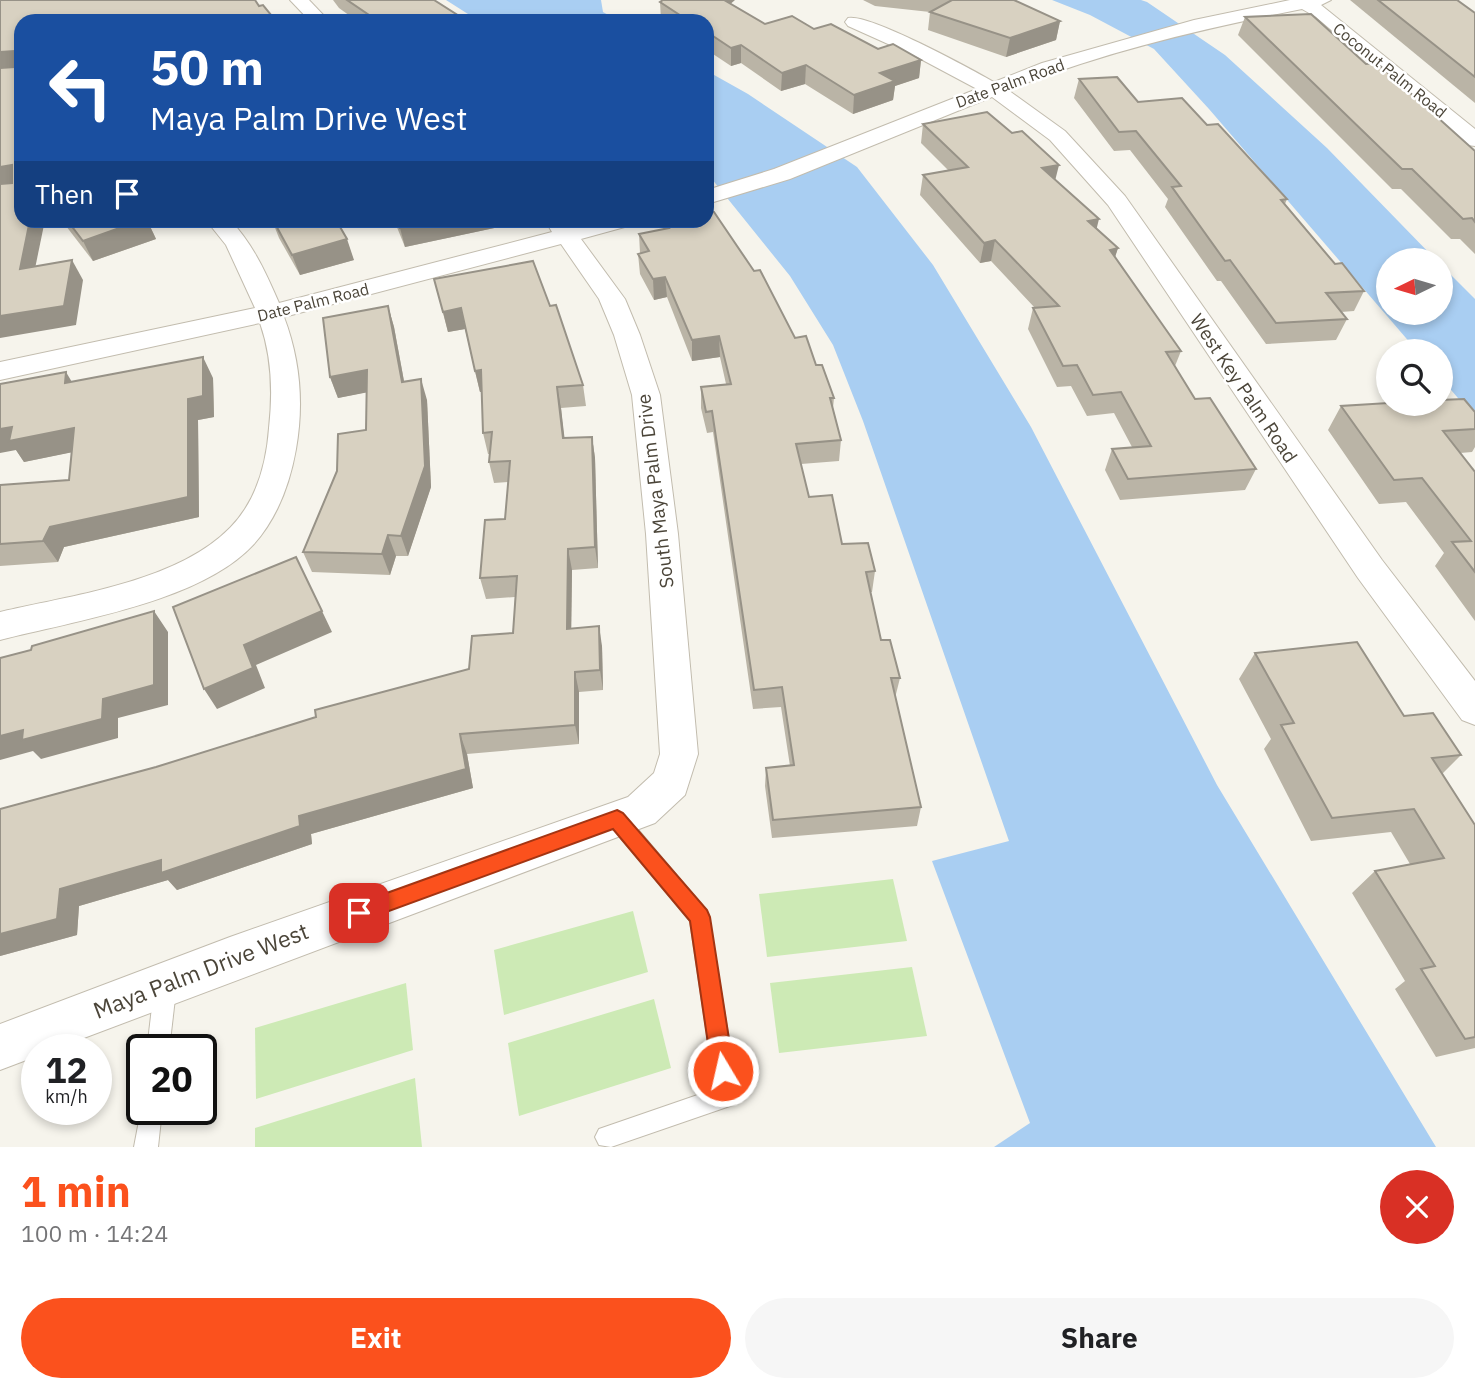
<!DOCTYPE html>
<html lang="en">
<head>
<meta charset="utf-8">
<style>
	:root { --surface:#fff; --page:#f6f6f6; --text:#202124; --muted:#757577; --accent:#fb511d }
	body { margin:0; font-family:"IBM Plex Sans",sans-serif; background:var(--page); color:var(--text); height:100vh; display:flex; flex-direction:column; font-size:26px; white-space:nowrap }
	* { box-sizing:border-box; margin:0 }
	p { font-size:23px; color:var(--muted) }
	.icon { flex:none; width:38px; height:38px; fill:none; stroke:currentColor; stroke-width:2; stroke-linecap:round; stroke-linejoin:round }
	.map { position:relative; height:1147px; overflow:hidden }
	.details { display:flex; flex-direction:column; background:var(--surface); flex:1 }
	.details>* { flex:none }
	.guide { position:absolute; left:14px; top:14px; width:700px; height:214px; border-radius:21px; box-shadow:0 4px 10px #0003; background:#1a4fa0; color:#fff; overflow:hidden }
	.needle { width:46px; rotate:265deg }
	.fabs { position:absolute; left:1376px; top:248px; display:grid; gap:14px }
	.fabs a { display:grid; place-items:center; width:77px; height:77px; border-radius:50%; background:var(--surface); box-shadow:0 4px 10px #0003; font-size:35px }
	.speed { position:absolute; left:21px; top:1034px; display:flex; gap:14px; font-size:35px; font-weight:700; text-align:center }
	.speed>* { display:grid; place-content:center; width:91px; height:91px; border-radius:50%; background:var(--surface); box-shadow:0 4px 10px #0003; line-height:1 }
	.speed small { font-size:18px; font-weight:400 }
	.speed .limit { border:4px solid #111; border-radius:10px; background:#fff; color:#111 }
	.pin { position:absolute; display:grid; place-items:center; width:60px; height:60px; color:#fff; margin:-30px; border-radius:14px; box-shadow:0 4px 10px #0006 }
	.me { position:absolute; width:77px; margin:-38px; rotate:351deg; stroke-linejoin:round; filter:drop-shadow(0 0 5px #0008) }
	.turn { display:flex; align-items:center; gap:24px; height:147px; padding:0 21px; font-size:32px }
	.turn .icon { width:91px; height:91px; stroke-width:2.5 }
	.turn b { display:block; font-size:49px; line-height:60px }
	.then { display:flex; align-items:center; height:66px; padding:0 21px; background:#0003; gap:14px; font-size:26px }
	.round { display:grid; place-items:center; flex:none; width:74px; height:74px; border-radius:37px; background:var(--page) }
	.head { display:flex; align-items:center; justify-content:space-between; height:119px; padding:0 21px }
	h1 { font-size:42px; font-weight:700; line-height:52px; color:var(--accent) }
	.primary-button { display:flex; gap:14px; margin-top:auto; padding:14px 21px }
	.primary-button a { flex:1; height:80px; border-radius:42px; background:var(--accent); color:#fff; font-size:28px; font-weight:700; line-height:80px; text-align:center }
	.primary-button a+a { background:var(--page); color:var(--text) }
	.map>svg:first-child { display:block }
	.green { fill:#cdeab5 }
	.water { fill:#a9cef2 }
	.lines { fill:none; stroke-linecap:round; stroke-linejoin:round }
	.service-casing { stroke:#c2bcae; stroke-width:2 }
	.minor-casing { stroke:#c2bcae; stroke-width:2 }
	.service { fill:#fff; fill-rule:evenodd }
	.minor { fill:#fff; fill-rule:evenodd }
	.wall { fill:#bab4a6 }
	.shaded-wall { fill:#979287 }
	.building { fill:#d8d1c1; stroke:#979287; stroke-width:2 }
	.route { fill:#fb511d; stroke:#a33513; stroke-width:2 }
	.labels { text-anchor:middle; stroke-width:5; stroke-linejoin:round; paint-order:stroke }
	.far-street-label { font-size:16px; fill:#4b4539; stroke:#fff }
	.street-label { font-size:19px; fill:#4b4539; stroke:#fff }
	.near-street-label { font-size:23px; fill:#4b4539; stroke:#fff }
</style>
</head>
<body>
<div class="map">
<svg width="1475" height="1147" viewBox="0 0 1475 1147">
	<rect width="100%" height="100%" fill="#f6f4ec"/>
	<g class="green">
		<polygon points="893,879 907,941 767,957 759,894"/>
		<polygon points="633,911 648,972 504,1015 494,950"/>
		<polygon points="912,967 927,1036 779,1053 770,983"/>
		<polygon points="406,983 413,1050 256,1099 255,1028"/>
		<polygon points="654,999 671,1068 519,1116 508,1043"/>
		<polygon points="415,1078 422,1147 255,1147 255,1128"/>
	</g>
	<g class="water">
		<polygon points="446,0 601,0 603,12 619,21 479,21"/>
		<polygon points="1052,0 1141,0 1147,2 1225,55 1327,148 1437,261 1388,261 1388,313 1440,313 1440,264 1475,299 1475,418 1440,377 1440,352 1418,352 1209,109 1154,49 1090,15"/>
		<polygon points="707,71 748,94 857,167 933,265 1031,427 1217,785 1436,1147 994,1147 1030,1123 932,861 1009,841 863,421 833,345 790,276 707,173"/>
	</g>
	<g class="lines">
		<defs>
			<g id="service">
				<polygon points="617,810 624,813 706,910 709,917 738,1096 735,1104 727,1107 611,1147 599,1145 595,1137 599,1129 715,1089 690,921 610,825 608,819 610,813"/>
				<polygon points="165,979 172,983 176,990 169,1050 147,1050 154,990 158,983"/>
				<polygon points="142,1105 142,1110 162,1110 158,1147 134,1147"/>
			</g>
			<g id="minor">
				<polygon points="290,0 309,0 329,21 310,21"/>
				<path d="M1290,0h41l-10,5 154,124v17l-8,-1 -151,-128 -14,-8c-100,20 -199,43 -294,81l57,41 60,65 257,364 93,121v44l-13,-5 -104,-142 -250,-373 -58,-65 -58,-43 -202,82 -83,25v-14l67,-21 203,-80 -60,-32 -69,-31 -3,-4 3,-4c21,-5 123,51 146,64l48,-19 152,-43z"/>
				<path d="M206,220h24c23,24 36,53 49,83l273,-71 -7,-12h23l4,6 23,-6h40l-3,5 -51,14 44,60 15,36 20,60 18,139 20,220 -13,41 -30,28 -603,227h-15v6l-37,14v-46l230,-87 398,-140 26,-24 6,-19 -14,-220 -14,-139 -18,-60 -15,-36 -38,-55 -277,73c16,42 20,87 12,132 -6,34 -19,70 -43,96 -53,57 -179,76 -253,95v-28c75,-18 200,-32 245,-103 15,-23 22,-53 24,-81 4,-36 3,-71 -9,-105l-260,57v-18l255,-54 -29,-63z"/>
			</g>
		</defs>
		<use href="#service" class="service-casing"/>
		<use href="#minor" class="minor-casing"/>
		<use href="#service" class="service"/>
		<use href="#minor" class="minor"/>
	</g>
	<g class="wall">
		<polygon points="333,0 434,0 467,21 357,21 339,8"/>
		<polygon points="863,0 1014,0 1060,21 1056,40 1006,57 928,30 930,12 875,6"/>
		<polygon points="1350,0 1457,0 1475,13 1475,103"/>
		<polygon points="660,2 731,4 765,24 814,29 878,49 921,60 919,78 895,86 893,100 853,114 805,84 781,91 741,63 731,66 707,50 707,21 662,21 661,20"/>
		<polygon points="1245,17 1366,64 1475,151 1475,254 1460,239 1451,239 1401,189 1392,189 1238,35"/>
		<polygon points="1079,79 1138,102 1207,125 1287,199 1285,204 1335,264 1364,291 1354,311 1341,312 1347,319 1336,340 1266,344 1221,281 1217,281 1165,207 1168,199 1130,150 1114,151 1074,98"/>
		<polygon points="923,124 1055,180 1097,229 1118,248 1115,257 1181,351 1175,366 1195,399 1256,469 1245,490 1120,500 1105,470 1112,449 1132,447 1114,413 1087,416 1071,386 1057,387 1028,329 1033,308 1035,308 991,261 980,263 920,195 923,175 948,170 921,143"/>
		<polygon points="63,220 147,220 156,239 93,261 66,226"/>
		<polygon points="272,220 354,260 300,275 279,238"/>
		<polygon points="394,220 498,220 499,227 405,247"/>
		<polygon points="665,222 795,338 816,365 834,398 833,408 841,440 839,461 801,464 809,497 842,544 875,571 872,592 870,592 881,640 900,678 895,698 921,807 917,826 772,838 765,786 766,768 790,766 781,707 753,709 713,432 707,433 701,408 701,387 726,384 720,357 692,361 667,297 654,300 640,274 638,254 640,253 639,234 665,229"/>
		<polygon points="434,279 550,306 583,385 586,406 561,408 564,438 592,437 595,458 598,568 572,570 571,628 602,646 603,690 579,692 579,744 467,754 473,788 311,834 312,844 177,890 168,880 79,906 77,935 0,956 0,809 156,767 469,669 513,633 515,597 486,599 480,578 505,519 508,482 494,483 489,462 490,454 488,454 483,433 482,392 480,392 465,329 448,332"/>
		<polygon points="388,306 394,327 404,381 427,400 431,487 408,556 396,556 390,575 312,572 303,552 366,430 367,392 338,398 330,377"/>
		<polygon points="213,378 214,417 198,420 199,517 64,547 58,562 0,566 0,485 69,480 72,452 24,462 16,450 72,382"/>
		<polygon points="1341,406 1475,412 1475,447 1472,452 1460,453 1475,472 1475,621 1435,566 1444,553 1406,502 1379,504 1328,430"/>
		<polygon points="1255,653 1404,716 1461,755 1442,774 1475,825 1475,1048 1436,1057 1395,989 1405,981 1352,893 1375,871 1410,864 1391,832 1311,841 1264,749 1271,739 1239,679"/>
	</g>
	<g class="shaded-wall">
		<polygon points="718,0 735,0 719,14"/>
		<polygon points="1060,21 1056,40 1006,57 1010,38"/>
		<polygon points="741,45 741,63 731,66 731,48"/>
		<polygon points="14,51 21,66 0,71 0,52"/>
		<polygon points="921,60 919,78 895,86 893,100 853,114 854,95 880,73"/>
		<polygon points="806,65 805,84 781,91 782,73"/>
		<polygon points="12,165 21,181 0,187 0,167"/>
		<polygon points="1059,165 1054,185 1042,168"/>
		<polygon points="1099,219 1094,239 1088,221"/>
		<polygon points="30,220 45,220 31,288 20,269"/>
		<polygon points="142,220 147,220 156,239 93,261 83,241"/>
		<polygon points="434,220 498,220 499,227 405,247 400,228"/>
		<polygon points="347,239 354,260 300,275 292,255"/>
		<polygon points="995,240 991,261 980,263 984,243"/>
		<polygon points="1118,248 1111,269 1110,250"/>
		<polygon points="72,260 83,280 76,325 0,338 0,316"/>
		<polygon points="665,277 667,297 654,300 653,279"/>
		<polygon points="388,306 394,327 408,403 402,382"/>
		<polygon points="461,308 465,329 448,332 443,312"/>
		<polygon points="719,336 720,357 692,361 692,340"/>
		<polygon points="203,357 213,378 214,417 198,420 199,517 64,547 58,562 43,541 50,527 188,399"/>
		<polygon points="367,370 374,391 338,398 330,377"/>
		<polygon points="481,370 486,391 480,392 475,371"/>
		<polygon points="66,372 79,394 65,383"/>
		<polygon points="421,379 427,400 431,487 408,556 401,536"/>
		<polygon points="557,387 561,408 567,459 563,438"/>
		<polygon points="12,427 74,428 88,449 24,462 16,450 0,453 0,429"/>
		<polygon points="592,437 595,458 598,568 595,547"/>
		<polygon points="388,535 396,556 390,575 382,554"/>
		<polygon points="568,549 572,570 571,649 567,629"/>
		<polygon points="154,611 168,632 168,705 118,718 118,738 41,759 33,751 0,760 0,736 103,699"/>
		<polygon points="322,611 332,632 256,665 265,688 217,709 204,689 244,645"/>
		<polygon points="599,626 602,646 603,690 600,670"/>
		<polygon points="575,672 579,692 579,744 575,725"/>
		<polygon points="460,734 467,754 473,788 311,834 312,844 177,890 168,880 79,906 77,935 0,956 0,934 60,889 299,816"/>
	</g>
	<g class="building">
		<polygon points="0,0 255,0 259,6 263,5 276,21 21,21 21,90 19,95 21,95 21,220 30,220 20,269 72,260 64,306 0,316 0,184 12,183 12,165 0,167 0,68 14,67 14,51 0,52"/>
		<polygon points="347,0 434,0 467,21 378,21"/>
		<polygon points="663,0 724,0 765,24 792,16 814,29 831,24 878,49 893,44 921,60 880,73 895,81 854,95 806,65 782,73 741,45 731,48 707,32 707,21 689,21 660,2"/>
		<polygon points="952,0 1014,0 1060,21 1010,38 930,12"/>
		<polygon points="1378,0 1457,0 1475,13 1475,77"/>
		<polygon points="1311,14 1366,64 1377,63 1475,151 1475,222 1472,218 1463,219 1412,169 1402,169 1245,17"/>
		<polygon points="1117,77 1138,102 1182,98 1207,125 1218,124 1287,199 1281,200 1335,264 1342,263 1364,291 1326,293 1347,319 1276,323 1230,260 1225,261 1172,187 1181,186 1136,131 1119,132 1079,79"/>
		<polygon points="987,112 1012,133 1022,131 1059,165 1042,168 1099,219 1088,221 1118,248 1110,250 1181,351 1166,352 1195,399 1210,398 1256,469 1128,479 1112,449 1151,446 1121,392 1093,395 1077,365 1063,366 1033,308 1059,306 995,240 984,243 923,175 968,167 923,124"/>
		<polygon points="714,212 754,271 760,270 795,338 806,336 816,365 822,365 834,398 830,398 841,440 796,444 809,497 832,495 842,544 868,543 875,571 866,572 881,640 890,640 900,678 891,678 921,807 773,820 766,768 794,765 782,687 754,690 712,411 706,412 701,387 731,384 719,336 692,340 665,277 653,279 638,254 649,251 639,234 669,228 665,222 671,220 707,220 707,213"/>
		<polygon points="67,220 142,220 83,241"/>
		<polygon points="273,220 336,220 347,239 292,255"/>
		<polygon points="397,220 434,220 400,228"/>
		<polygon points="533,261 550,306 556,305 583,385 557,387 563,438 592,437 595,547 568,549 567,629 599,626 600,670 575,672 575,725 460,734 466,769 299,816 300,826 161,873 161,860 60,889 57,919 0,934 0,809 156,767 316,717 315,710 469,669 472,636 513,633 517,576 480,578 485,520 505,519 510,461 489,462 492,432 483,433 481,370 475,371 461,308 443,312 434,279"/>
		<polygon points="388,306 402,382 421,379 425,466 401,536 388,535 382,554 303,552 337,471 338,434 366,430 367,370 330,377 323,318"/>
		<polygon points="203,357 203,396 188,399 188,497 50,527 43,541 0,544 0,485 69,480 74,428 9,441 12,427 0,429 0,384 66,372 65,383"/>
		<polygon points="1464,399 1475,412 1475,429 1443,431 1475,472 1475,572 1452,542 1471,541 1422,478 1394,480 1341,406 1388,403 1388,404 1440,404 1440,400"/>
		<polygon points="296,557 322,611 244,645 253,668 204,689 173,607"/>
		<polygon points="154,611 154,685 103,699 102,719 22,740 23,730 0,736 0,658 31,650 32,646"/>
		<polygon points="1357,642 1404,716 1433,713 1461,755 1432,758 1475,825 1475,1037 1465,1039 1421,969 1435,966 1375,871 1444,858 1414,809 1332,818 1281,725 1294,723 1255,653"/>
	</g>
	<polygon class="route" points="617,810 623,813 707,910 710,917 734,1071 731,1079 723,1082 715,1079 712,1071 690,921 613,829 359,922 352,920 349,913 352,906 359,903"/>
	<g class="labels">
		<g class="far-street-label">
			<text transform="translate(1390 70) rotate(39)" y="6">Coconut Palm Road</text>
			<text transform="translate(1010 83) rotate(-20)" y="6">Date Palm Road</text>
			<text transform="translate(313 302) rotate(-14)" y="6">Date Palm Road</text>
		</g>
		<g class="street-label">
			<text transform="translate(1244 388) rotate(56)" y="7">West Key Palm Road</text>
			<text transform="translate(655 491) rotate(-97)" y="7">South Maya Palm Drive</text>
		</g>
		<g class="near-street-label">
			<text transform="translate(201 971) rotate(-21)" y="8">Maya Palm Drive West</text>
		</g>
	</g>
</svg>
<div class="fabs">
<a><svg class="needle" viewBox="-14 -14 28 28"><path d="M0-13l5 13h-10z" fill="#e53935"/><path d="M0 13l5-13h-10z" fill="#757577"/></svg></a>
<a><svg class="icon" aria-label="search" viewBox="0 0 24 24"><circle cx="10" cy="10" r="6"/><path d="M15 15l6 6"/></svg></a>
</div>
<div class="speed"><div>12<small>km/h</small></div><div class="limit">20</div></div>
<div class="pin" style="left:359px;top:913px;background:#d93025"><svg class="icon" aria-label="arrive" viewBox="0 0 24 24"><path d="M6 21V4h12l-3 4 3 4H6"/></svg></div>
<svg class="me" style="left:723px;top:1071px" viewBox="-20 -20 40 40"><circle r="17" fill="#fb511d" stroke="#fff" stroke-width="3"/><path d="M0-11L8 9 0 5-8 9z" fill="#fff"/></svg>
<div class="guide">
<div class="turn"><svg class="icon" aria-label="left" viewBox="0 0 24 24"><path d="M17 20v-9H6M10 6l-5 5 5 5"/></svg><div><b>50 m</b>Maya Palm Drive West</div></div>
<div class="then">Then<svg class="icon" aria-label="arrive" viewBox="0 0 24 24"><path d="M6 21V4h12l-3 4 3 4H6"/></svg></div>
</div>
</div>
<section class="details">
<div class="head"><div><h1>1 min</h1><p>100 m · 14:24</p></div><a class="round" style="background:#d93025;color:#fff"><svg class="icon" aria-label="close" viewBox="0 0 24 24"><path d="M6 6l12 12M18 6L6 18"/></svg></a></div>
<div class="primary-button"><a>Exit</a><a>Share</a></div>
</section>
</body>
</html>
